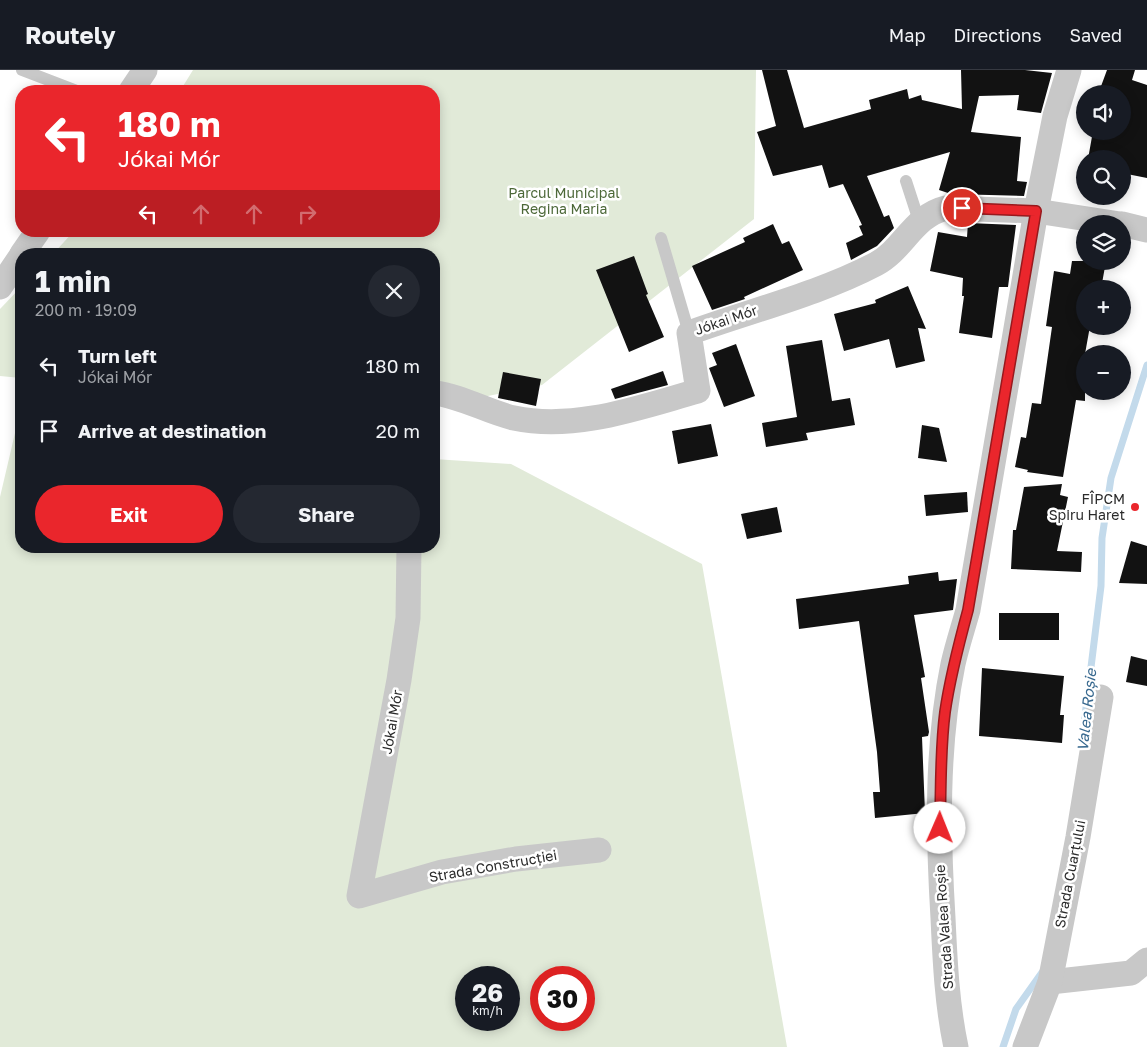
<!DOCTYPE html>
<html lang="en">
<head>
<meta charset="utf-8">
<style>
	:root { --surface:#171b24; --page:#242831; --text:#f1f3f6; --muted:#9ea1a6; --line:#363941; --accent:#ea262c }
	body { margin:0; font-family:"Golos Text",sans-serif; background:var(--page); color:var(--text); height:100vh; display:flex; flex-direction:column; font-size:19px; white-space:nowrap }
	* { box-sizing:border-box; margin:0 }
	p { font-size:16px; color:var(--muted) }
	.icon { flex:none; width:28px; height:28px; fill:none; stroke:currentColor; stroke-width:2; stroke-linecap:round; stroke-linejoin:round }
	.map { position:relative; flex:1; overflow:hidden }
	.drawer { position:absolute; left:15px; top:178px; width:425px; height:305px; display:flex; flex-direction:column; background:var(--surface); border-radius:20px; box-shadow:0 2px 12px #0003 }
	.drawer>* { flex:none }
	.banner { position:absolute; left:15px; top:15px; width:425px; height:152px; border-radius:20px; box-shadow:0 2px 12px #0003; background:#ea262c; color:#fff; overflow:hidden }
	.controls { position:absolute; left:1076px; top:15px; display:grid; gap:10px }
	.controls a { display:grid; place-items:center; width:55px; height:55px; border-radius:50%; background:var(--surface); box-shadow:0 2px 12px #0003; font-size:25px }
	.speed { position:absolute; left:455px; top:896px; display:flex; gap:10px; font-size:25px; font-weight:700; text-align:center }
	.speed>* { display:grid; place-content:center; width:65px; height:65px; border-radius:50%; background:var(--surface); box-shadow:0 2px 12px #0003; line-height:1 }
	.speed small { font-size:12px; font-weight:400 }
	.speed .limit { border:8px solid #d22; background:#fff; color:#111 }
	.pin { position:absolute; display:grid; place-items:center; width:42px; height:42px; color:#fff; margin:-21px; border:2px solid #fff; border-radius:50%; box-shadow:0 1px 5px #0007 }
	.me { position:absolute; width:55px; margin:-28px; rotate:1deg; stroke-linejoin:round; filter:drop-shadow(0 0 4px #0008) }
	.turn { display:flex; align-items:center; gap:18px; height:105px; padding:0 20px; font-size:22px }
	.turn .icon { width:65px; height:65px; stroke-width:2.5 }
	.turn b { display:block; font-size:35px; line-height:42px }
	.lanes { display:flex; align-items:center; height:48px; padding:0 20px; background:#0003; justify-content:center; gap:25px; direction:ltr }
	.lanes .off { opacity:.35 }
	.round { display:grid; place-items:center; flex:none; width:52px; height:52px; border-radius:26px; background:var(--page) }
	.headline { display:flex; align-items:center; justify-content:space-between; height:85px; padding:0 20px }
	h1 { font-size:30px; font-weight:700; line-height:38px }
	.primary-button { display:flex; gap:10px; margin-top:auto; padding:10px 20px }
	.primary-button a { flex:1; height:58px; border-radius:30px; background:var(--accent); color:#fff; font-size:20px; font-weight:700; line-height:58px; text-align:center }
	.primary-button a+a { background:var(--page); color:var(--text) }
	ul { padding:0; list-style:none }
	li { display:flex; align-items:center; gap:15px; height:65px; padding:0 20px }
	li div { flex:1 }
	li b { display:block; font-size:19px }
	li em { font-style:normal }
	header { display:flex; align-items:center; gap:30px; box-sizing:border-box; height:70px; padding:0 25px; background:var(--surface); border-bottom:1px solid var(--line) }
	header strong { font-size:24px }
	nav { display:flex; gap:28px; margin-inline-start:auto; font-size:18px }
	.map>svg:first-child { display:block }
	.green { fill:#e1ead8; fill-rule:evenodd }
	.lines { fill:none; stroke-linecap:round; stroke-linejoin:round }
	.stream { stroke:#c3daeb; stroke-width:7 }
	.building { fill:#121212 }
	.service { stroke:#c8c8c8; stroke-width:12 }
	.minor { stroke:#c8c8c8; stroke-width:25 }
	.route-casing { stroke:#98191d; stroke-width:12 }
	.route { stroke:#ea262c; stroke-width:9 }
	.poi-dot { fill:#ea262c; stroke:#fff; stroke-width:2 }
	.labels { text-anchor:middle; stroke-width:5; stroke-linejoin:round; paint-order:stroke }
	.park-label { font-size:14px; fill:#4c6838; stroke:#fff }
	.street-label { font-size:14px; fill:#2b2b2b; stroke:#fff }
	.poi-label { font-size:14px; fill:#2b2b2b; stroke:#fff; text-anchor:end }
	.water-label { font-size:15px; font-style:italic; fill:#38698f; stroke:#fff }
</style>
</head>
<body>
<header>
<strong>Routely</strong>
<nav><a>Map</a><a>Directions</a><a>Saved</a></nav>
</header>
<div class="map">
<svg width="1147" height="977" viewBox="0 0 1147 977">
	<rect width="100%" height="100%" fill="#fff"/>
	<g class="green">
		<polygon points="193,0 756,0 754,149 542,315 434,337 434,184 53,184 74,161 434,161 434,21 180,21"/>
		<polygon points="21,217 21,308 0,306 0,239"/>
		<path d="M15,363h6v113h413v-87l77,5 191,100 85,483h-787v-550zM466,908h43v42h-43zM541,908h43v42h-43z"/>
	</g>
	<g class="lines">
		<g class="stream">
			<polyline points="1084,654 1101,516 1102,468 1111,408 1147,295"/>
			<polyline points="1003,977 1016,939 1043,901"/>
		</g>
	</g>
	<g class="building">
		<polygon points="762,0 787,0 804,58 871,39 869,30 907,19 909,29 921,25 922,30 962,39 961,0 1025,0 1052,3 1041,43 1017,40 1019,25 979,26 971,62 1021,67 1017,111 1027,112 1024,126 951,124 939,120 950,82 867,106 884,147 889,145 894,158 877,176 851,190 846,173 863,165 859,156 862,155 843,114 829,118 822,95 773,106 757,62 776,56"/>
		<polygon points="1107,0 1135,0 1132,10 1147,15 1147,108 1122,103 1122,89 1088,89 1093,61 1122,61 1122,24 1114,24 1100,19"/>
		<polygon points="968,153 1016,155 1008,217 999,217 992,268 959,263 964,226 962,226 963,208 930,201 938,162 967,167"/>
		<polygon points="773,154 782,174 789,171 803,200 744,227 745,229 712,240 692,196 745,172 743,168"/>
		<polygon points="634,186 648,224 646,225 664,267 629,282 596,200"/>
		<polygon points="1072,191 1106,191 1101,219 1085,219 1085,256 1090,256 1085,284 1085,331 1076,330 1063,407 1027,402 1028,400 1015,397 1021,367 1026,368 1032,333 1041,334 1052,257 1046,256 1054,201 1070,204"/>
		<polygon points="908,216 926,259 918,258 925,291 896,298 889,269 844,281 834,244 876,233 875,230"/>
		<polygon points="822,270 832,331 850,328 855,355 806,363 808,370 766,377 762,353 797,347 786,276"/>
		<polygon points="736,274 755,326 724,337 709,298 717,295 712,283"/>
		<polygon points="663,301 668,315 615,329 611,319"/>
		<polygon points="503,302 541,309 536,336 498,328"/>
		<polygon points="711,354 718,386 678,394 672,361"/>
		<polygon points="922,355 939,358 947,392 918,388"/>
		<polygon points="1062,414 1060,425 1068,427 1057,481 1082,482 1081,502 1011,499 1013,460 1016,460 1024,417"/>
		<polygon points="967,422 968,442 926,446 924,425"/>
		<polygon points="777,437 782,462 747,469 741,444"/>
		<polygon points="1131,471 1147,476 1147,514 1119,513"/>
		<polygon points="938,502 939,511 957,509 953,540 914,545 925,607 921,608 929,662 928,666 922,667 925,743 875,748 873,722 880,722 877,682 859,551 799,559 796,529 909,514 908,506"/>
		<rect x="999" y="543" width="60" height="27"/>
		<polygon points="1131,586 1147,590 1147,616 1126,612"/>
		<polygon points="982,598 1064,606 1060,645 1064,645 1062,673 979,666"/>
	</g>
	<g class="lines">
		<g class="service">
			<polyline points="22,0 77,21"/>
			<polyline points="906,111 919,151"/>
			<polyline points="661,168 689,263"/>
		</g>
		<g class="minor">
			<polyline points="131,21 145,0"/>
			<polyline points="1122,154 1147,160"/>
			<polyline points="22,184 38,161"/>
			<polyline points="0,217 21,186"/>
			<path d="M434,323c28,3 53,19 80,25 62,13 126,-11 184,-27l-9,-58c60,-22 130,-39 187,-69 28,-15 37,-48 70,-56l90,3 84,13"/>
			<polyline points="409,476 408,548 399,610 359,826 442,802 516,789 599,780"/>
			<polyline points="1050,912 1131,903 1147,890"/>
			<path d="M956,977c-9,-42 -11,-86 -13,-129 -5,-83 -7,-171 10,-254 4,-18 10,-36 15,-54l68,-399 19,-95 14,-46"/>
			<polyline points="1025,977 1050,912 1078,767 1101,627"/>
		</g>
	</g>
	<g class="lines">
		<defs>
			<path id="route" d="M940,758c1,-39 0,-78 5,-116 5,-35 14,-69 23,-102l68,-399 -74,-3"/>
		</defs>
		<use href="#route" class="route-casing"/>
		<use href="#route" class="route"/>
	</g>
	<circle class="poi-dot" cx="1135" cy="437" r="5"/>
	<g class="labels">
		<g class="park-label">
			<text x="564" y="128">Parcul Municipal<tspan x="564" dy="16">Regina Maria</tspan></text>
		</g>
		<g class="street-label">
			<text transform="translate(726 250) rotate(-19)" y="5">Jókai Mór</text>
			<text transform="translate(392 652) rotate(-80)" y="5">Jókai Mór</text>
			<text transform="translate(493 796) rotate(-10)" y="5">Strada Construcției</text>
			<text transform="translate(1070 804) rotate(-79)" y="5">Strada Cuarțului</text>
			<text transform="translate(944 857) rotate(-94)" y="5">Strada Valea Roșie</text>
		</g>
		<g class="poi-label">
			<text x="1125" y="434">FÎPCM<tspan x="1125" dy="16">Spiru Haret</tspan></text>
		</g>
		<g class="water-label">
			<text transform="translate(1087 640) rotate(-84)" y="5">Valea Roșie</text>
		</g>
	</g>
</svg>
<div class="controls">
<a><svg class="icon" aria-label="sound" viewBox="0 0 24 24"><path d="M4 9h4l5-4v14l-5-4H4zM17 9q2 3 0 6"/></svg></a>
<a><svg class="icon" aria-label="search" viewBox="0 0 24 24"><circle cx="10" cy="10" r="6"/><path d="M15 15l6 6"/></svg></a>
<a><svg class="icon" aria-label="layers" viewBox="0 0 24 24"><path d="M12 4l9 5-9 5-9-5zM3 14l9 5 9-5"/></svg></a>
<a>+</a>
<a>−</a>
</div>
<div class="speed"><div>26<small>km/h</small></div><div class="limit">30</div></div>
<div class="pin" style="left:962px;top:138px;background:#d93025"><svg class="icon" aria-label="arrive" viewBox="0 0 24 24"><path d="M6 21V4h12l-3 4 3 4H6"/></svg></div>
<svg class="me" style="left:940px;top:758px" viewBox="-20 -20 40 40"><circle r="19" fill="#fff"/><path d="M0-13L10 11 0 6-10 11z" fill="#ea262c"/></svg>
<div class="banner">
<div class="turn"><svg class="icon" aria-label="left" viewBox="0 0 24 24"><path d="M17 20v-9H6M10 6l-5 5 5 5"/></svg><div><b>180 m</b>Jókai Mór</div></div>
<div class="lanes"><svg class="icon" aria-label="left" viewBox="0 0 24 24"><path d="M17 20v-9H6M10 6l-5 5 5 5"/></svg><svg class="icon off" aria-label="ahead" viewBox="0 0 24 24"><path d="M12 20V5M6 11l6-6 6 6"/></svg><svg class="icon off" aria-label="ahead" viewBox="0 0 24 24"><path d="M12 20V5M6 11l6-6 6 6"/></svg><svg class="icon off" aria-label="right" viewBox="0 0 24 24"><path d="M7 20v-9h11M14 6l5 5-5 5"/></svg></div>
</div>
<section class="drawer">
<div class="headline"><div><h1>1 min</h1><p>200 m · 19:09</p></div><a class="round"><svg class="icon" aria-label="close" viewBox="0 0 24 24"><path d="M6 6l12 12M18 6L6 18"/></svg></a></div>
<ul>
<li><svg class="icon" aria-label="left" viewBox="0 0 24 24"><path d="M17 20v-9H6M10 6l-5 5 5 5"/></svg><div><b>Turn left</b><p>Jókai Mór</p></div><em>180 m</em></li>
<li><svg class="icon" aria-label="arrive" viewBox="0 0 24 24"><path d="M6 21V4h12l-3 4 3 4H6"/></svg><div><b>Arrive at destination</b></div><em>20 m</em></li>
</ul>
<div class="primary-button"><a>Exit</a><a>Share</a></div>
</section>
</div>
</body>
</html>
